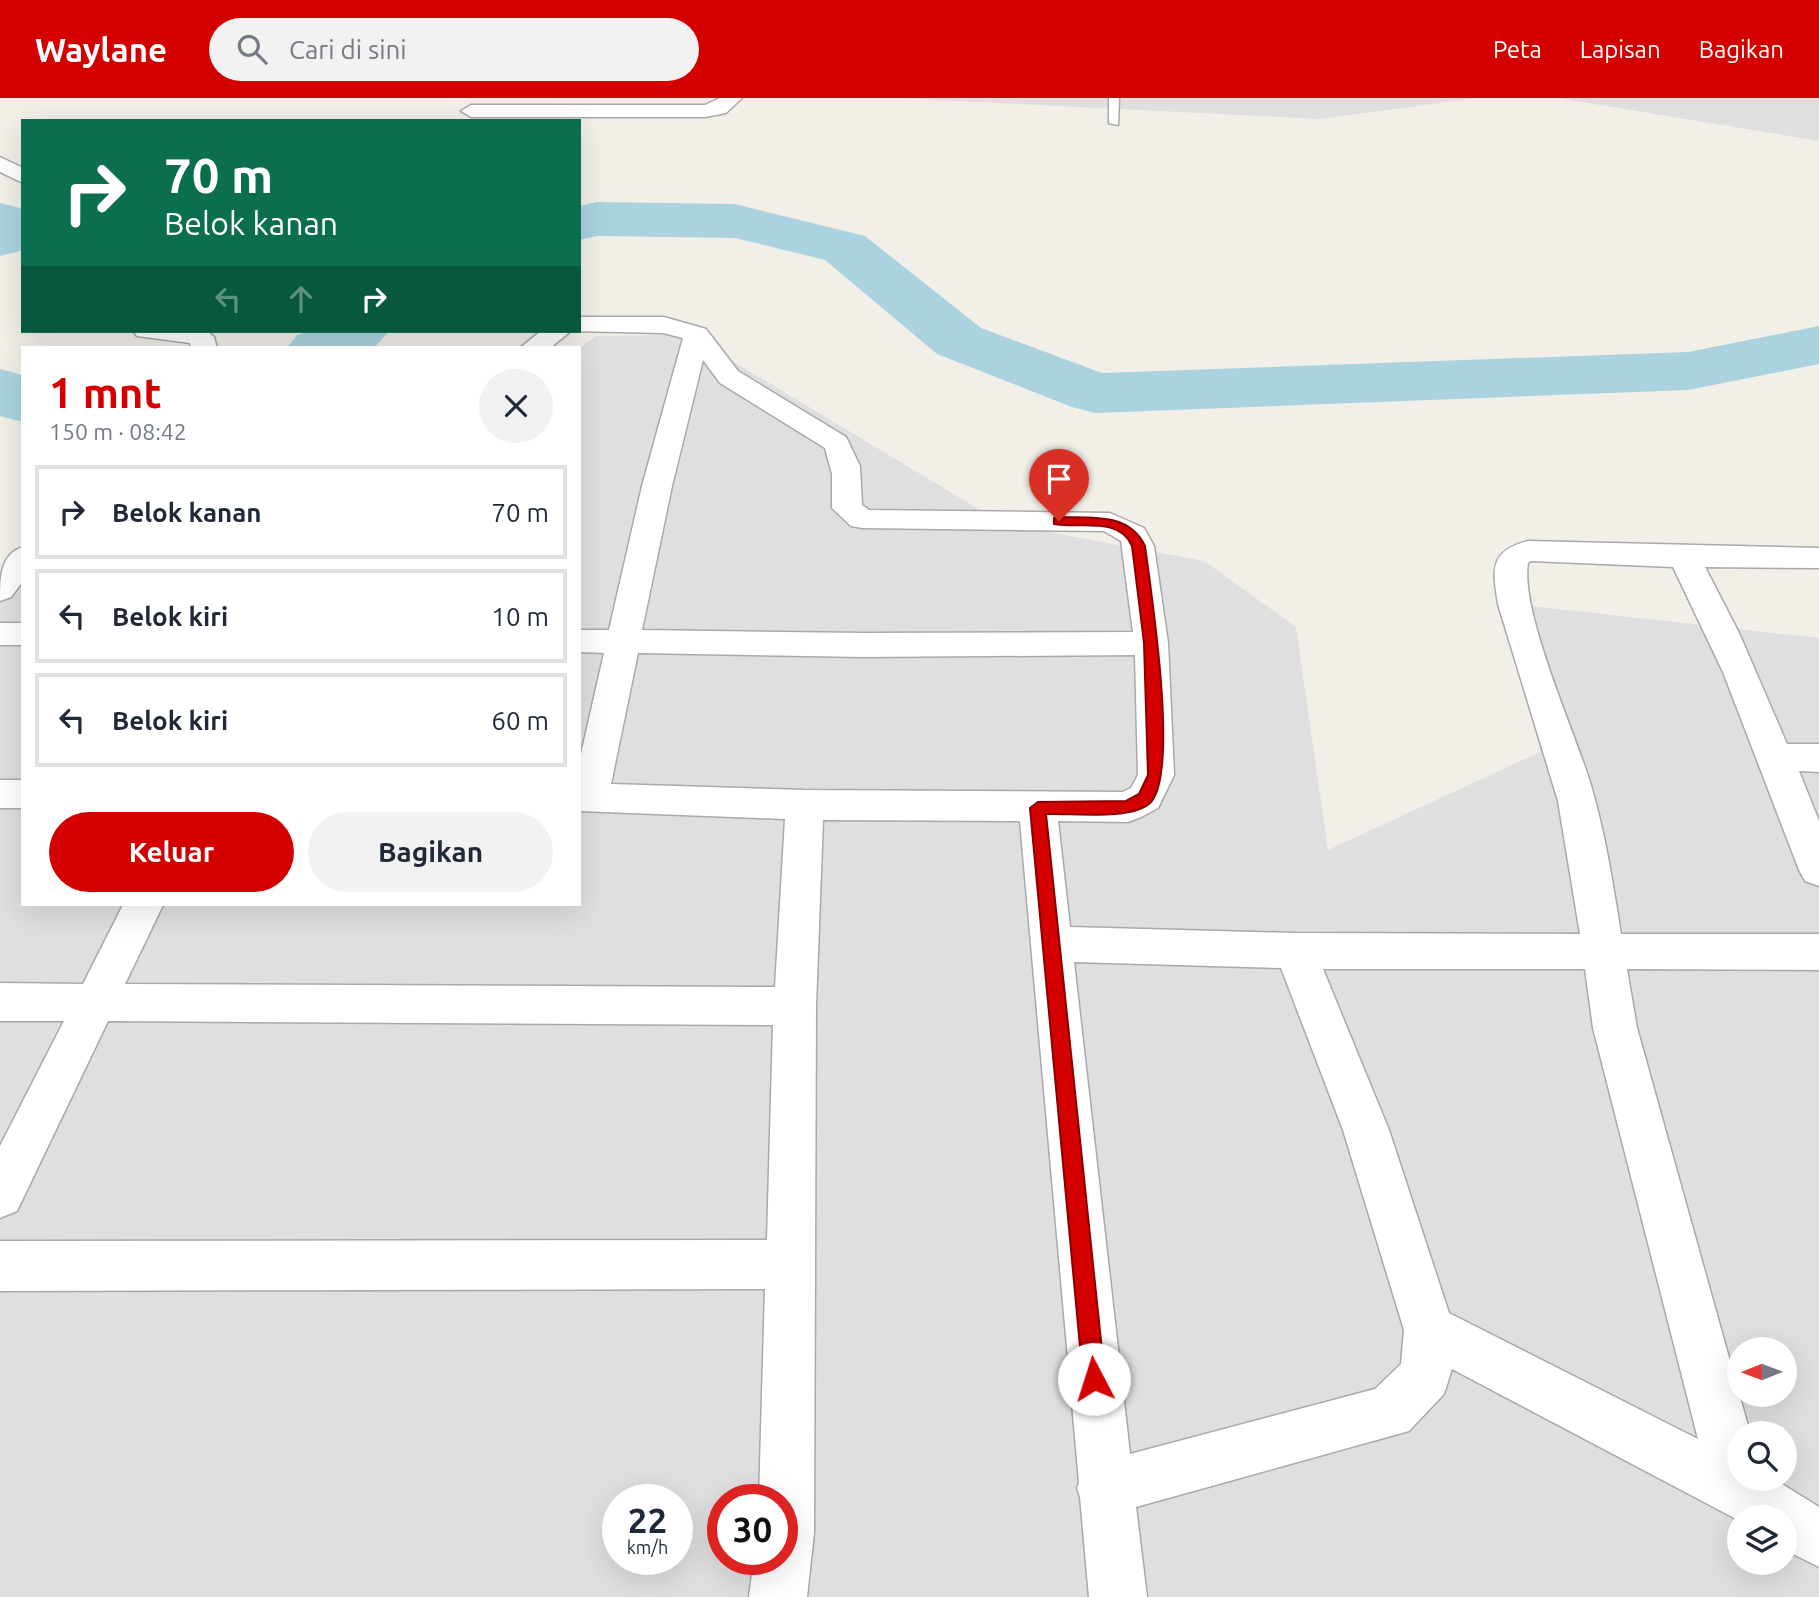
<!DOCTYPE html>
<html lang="id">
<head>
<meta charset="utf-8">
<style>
	:root { --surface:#fff; --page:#f2f2f3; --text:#1f2937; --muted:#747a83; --line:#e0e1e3; --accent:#d40000 }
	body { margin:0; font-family:Ubuntu,sans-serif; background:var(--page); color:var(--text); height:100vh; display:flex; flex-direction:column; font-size:26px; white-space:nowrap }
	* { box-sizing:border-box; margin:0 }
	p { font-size:23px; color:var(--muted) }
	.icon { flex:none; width:38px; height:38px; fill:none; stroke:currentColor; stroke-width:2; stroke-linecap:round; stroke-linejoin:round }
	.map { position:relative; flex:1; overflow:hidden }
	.side { position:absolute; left:21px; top:248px; width:560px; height:560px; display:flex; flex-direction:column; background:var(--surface); border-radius:0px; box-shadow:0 7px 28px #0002 }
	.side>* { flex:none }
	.hud { position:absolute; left:21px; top:21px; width:560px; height:214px; border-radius:0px; box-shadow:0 7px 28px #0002; background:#0b6e4f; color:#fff; overflow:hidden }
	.needle { width:46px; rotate:269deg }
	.buttons { position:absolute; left:1727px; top:1239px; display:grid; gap:14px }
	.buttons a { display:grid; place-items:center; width:70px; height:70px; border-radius:50%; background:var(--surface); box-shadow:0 7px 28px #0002; font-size:35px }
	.speed { position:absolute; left:602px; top:1386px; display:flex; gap:14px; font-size:35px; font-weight:700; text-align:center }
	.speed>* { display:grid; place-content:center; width:91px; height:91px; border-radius:50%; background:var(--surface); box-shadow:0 7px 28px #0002; line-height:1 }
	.speed small { font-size:18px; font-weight:400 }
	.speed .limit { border:10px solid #d22; background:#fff; color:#111 }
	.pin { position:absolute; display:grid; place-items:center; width:60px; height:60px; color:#fff; margin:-72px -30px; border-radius:50% 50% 50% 0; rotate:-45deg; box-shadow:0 0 7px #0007 }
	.pin .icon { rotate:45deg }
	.me { position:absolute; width:77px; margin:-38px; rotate:355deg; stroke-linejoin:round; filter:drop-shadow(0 0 5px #0008) }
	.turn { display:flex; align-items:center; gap:24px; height:147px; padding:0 28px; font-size:32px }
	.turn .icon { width:91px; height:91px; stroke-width:2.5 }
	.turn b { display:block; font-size:49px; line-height:60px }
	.lanes { display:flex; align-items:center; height:66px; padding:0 28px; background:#0003; justify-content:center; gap:35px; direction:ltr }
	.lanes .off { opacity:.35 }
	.round { display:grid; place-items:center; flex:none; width:74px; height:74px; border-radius:37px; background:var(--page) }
	.overview { display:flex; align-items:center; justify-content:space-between; height:119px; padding:0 28px }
	h1 { font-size:42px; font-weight:700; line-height:52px; color:var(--accent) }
	.action { display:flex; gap:14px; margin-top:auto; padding:14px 28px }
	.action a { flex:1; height:80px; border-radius:42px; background:var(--accent); color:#fff; font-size:28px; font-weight:700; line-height:80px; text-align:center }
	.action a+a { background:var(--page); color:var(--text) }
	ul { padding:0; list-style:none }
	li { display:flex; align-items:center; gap:21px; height:94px; margin:0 14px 10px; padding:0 14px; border:4px solid var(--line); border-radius:0px }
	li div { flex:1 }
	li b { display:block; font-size:26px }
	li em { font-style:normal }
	header { display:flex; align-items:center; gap:42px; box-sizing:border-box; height:98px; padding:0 35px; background:var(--accent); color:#fff }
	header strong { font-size:33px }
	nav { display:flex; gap:38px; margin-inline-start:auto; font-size:24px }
	.search { width:490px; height:63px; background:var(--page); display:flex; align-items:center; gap:18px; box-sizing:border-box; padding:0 24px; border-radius:38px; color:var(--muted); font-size:26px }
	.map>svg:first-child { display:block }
	.residential { fill:#e0dfdf; fill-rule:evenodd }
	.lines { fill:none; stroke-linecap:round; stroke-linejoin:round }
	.river { fill:#aad3df; fill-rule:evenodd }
	.lane-casing { stroke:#a9a9a9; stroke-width:3 }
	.street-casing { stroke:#a9a9a9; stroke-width:3 }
	.lane { fill:#fff; fill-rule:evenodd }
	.street { fill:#fff; fill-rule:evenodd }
	.route { fill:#d40000; stroke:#8a0000; stroke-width:2 }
</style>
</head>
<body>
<header>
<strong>Waylane</strong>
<div class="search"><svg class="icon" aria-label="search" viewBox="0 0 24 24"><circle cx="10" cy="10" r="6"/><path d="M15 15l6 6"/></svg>Cari di sini</div>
<nav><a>Peta</a><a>Lapisan</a><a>Bagikan</a></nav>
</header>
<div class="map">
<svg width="1819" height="1499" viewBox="0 0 1819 1499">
	<rect width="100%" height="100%" fill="#f2efe9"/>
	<g class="residential">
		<polygon points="896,0 1477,0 1320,21"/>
		<polygon points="1557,0 1819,0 1819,43"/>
		<path d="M689,237l313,188 202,38 92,66 32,223 212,-98 -18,-147 297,33v959h-1819v-1024l6,-9 17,-1v342h556v-557l17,-12zM1740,1251h45v46h-45zM1740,1335h45v46h-45zM618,1402h59v59h-59zM723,1402h59v59h-59zM1740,1419h45v46h-45z"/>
	</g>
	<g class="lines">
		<g class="river">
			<polygon points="597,104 735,106 865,138 981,230 1102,275 1688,254 1819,228 1819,266 1688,292 1095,315 1072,309 937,256 825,162 735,140 597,138 579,142 579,108"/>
			<polygon points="0,105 20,110 23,115 23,149 20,153 0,158"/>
			<polygon points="311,233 389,233 374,250 287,250 297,237"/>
			<polygon points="0,271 23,277 23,324 0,318"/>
		</g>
		<defs>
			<polygon id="lane" points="1109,0 1119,0 1118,27 1109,25"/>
			<g id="street">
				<polygon points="720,0 742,0 726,15 705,19 471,19 461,13 471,7 705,7"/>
				<polygon points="0,59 23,70 23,85 0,74"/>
				<path d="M579,219h85l42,12 32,42 108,66 14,29 2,39 7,5 241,3 34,15 10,18 14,97 6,132 -16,33 -17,9 -13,5 -70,-1 12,106 225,6 285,1 -22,-133 -60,-197c-6,-36 -8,-53 30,-63l291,7v20l-114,-1 34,66 48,111h32v28l-20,-1 20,50v65l-14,-5 -6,-11 -76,-198 -50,-105 -142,-6 -3,2c-8,48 46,167 62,219 15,50 23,101 31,152h198v36l-192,-1 10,59 113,405h-10v46h34l45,28v60l-34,-17v-33h-45v4l-288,-152 -8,25 -35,37 -273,76 11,90h-58l-9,-100 -3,-9 2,-6 -59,-661 -197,-1 -7,186 -2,527 -7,64h-58l5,-38h28v-59h-23l6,-211 -765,2v-50l767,-1 6,-215 -665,-4 -91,190 -17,7v-72l64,-125h-64v-38l83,1 40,-79h40l-38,79 650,3 10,-168 -206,-8v-48l25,-110 -25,-1v-22h30l33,-144 41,-148 -20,-5 -91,-2h7zM703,262l17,23 105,65 7,26v34l19,18 11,2 242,3 17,10 12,91 -270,1 -221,-3 30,-144zM638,555l225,4 272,-2 3,120 -7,13 -8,4 -318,-2 -194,-6zM1074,864l207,6 62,162 61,200 -3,34 -26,25 -245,65zM1323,871h262l8,59 105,411 -249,-126 -60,-183z"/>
				<polygon points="133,233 207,233 214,239 217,250 191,250 190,245 137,238"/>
				<polygon points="541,233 571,233 550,250 520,250"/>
				<path d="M23,449v34l-12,16 -11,4c0,-23 0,-47 23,-54z"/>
				<rect x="0" y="525" width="23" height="22"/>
				<rect x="0" y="682" width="23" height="28"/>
			</g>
		</defs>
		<use href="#lane" class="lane-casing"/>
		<use href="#street" class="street-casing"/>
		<use href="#lane" class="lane"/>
		<use href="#street" class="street"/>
	</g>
	<path class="route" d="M1059,419c32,1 70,-5 86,29 6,46 34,224 6,256 -18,19 -80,11 -105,12l59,565 -3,8 -8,3 -8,-3 -3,-8 -53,-571 8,-6 88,-1 13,-7 9,-19 -4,-132 -12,-97c-13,-30 -52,-17 -78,-22v-6z"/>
</svg>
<div class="buttons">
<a><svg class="needle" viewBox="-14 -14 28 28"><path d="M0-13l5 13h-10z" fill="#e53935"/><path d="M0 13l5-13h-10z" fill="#747a83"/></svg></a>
<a><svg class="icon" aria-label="search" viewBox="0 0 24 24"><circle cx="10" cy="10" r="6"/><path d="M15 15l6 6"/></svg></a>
<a><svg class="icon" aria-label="layers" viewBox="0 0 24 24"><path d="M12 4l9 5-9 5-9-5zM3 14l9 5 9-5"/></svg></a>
</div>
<div class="speed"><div>22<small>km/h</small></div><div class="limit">30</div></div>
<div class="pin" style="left:1059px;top:423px;background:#d93025"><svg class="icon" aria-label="arrive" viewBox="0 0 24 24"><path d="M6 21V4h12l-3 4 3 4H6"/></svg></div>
<svg class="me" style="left:1094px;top:1281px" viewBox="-20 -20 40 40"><circle r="19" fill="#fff"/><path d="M0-13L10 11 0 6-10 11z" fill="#d40000"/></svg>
<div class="hud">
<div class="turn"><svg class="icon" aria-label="right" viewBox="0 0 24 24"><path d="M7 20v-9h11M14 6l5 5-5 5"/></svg><div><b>70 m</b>Belok kanan</div></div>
<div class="lanes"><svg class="icon off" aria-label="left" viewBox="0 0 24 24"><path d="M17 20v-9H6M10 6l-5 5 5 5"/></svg><svg class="icon off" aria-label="ahead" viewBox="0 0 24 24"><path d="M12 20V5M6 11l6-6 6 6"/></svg><svg class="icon" aria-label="right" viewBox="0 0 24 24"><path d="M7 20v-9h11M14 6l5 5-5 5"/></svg></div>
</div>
<section class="side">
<div class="overview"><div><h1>1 mnt</h1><p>150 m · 08:42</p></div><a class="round"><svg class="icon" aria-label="close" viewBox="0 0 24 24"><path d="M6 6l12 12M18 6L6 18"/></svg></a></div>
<ul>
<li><svg class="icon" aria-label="right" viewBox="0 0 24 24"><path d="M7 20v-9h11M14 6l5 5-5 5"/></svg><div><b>Belok kanan</b></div><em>70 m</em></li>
<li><svg class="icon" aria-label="left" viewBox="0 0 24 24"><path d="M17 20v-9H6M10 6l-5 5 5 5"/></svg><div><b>Belok kiri</b></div><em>10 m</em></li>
<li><svg class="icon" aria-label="left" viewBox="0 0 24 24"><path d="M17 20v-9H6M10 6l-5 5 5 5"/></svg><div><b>Belok kiri</b></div><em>60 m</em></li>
</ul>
<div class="action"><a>Keluar</a><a>Bagikan</a></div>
</section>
</div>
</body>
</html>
